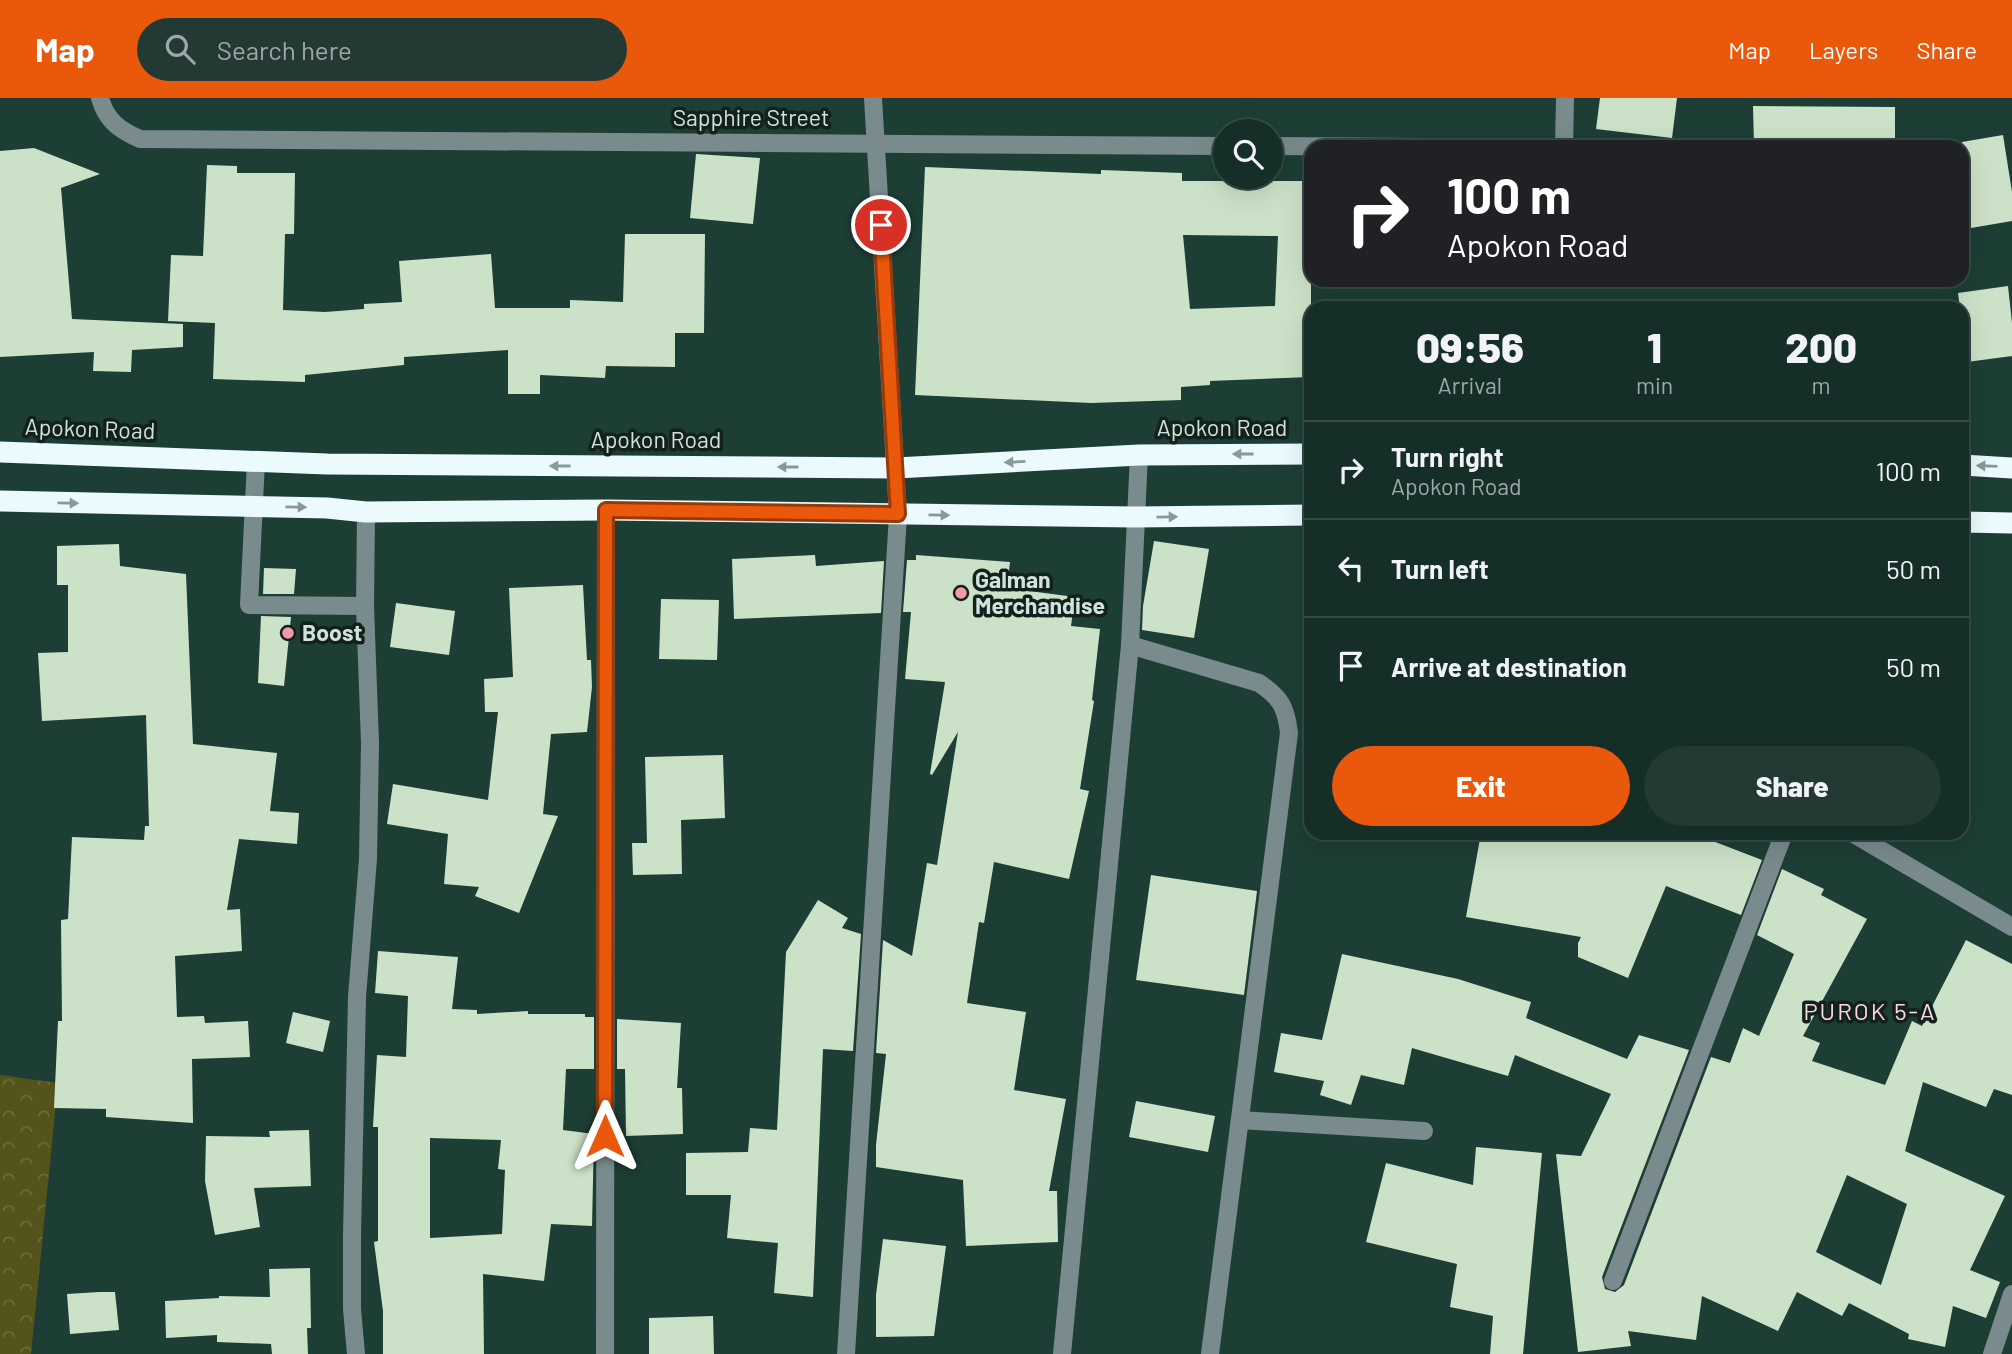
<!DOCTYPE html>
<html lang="en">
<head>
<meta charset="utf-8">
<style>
	:root { --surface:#162e28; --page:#233a34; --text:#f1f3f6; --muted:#9ea8a8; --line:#354a45; --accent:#ea580c }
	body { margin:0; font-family:Barlow,sans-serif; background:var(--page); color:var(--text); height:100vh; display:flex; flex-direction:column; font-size:26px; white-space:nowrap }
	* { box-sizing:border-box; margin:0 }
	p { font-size:23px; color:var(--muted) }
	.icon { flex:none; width:38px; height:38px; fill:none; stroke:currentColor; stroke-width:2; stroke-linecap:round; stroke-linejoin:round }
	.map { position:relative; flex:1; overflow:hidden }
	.details { position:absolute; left:1304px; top:203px; width:665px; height:539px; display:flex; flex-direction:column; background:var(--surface); border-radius:21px; box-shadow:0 7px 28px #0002,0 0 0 2px var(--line) }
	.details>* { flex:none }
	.guide { position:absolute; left:1304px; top:42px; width:665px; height:147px; border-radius:21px; box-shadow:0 7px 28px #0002,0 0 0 2px var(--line); background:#202124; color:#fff; overflow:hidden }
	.controls { position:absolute; left:1213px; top:21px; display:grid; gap:14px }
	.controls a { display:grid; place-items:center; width:70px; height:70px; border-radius:50%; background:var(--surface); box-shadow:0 7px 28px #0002,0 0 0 2px var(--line); font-size:35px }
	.pin { position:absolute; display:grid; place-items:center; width:60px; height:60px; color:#fff; margin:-30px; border:4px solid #fff; border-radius:50%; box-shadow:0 2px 7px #0007 }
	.me { position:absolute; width:77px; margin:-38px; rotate:0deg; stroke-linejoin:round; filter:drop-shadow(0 0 5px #0008) }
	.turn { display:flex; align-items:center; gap:24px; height:147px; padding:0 28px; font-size:32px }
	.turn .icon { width:91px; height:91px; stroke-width:2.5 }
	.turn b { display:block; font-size:49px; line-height:60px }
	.eta { display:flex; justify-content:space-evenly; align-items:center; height:119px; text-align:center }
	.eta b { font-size:42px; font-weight:800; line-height:49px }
	.action { display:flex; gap:14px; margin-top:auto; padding:14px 28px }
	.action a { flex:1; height:80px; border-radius:42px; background:var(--accent); color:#fff; font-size:28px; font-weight:800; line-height:80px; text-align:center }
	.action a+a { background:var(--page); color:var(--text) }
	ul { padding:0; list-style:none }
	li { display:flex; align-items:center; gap:21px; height:98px; padding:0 28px; border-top:2px solid var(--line) }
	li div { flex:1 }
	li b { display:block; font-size:26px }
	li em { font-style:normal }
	header { display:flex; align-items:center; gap:42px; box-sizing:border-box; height:98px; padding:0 35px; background:var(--accent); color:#fff }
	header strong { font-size:33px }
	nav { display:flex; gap:38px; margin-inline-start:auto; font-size:24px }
	.search { width:490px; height:63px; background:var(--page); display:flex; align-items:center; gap:18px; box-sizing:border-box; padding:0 24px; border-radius:38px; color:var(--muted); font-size:26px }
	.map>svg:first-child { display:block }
	.forest { fill:url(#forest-crowns) }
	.building { fill:#cce2c8; fill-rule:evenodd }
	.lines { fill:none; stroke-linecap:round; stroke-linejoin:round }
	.minor { stroke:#7a8b8d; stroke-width:18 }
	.highway { stroke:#eafafd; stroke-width:21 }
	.oneway { fill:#899898 }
	.route-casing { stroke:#983908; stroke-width:18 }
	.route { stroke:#ea580c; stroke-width:12 }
	.poi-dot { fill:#f39aaa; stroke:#13211d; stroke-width:2.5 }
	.labels { text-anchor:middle; stroke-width:7; stroke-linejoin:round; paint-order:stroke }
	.street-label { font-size:23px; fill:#d0e2dc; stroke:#13211d }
	.poi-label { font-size:23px; font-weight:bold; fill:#d0e2dc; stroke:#13211d; text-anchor:start }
	.neighbourhood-label { font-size:24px; letter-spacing:2px; fill:#fbd8dd; stroke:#13211d }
</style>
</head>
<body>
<header>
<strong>Map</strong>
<div class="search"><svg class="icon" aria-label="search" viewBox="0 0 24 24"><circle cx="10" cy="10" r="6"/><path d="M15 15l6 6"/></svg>Search here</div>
<nav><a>Map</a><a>Layers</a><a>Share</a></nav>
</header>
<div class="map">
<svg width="2012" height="1256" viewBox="0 0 2012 1256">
	<defs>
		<pattern id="forest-crowns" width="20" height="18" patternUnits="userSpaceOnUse" patternTransform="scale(1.75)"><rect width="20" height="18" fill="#54531b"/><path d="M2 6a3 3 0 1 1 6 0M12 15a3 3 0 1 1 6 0" fill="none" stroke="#6c6b3c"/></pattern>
	</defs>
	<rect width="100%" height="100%" fill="#1d3e35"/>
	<polygon class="forest" points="0,977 58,985 31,1256 0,1256"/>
	<g class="building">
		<polygon points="1600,0 1677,0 1672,40 1596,31"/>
		<polygon points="1753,8 1895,9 1895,49 1791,49 1791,45 1754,46"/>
		<polygon points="2003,37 2012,94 2012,123 1965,131 1962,113 1962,44"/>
		<polygon points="34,50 100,76 61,90 72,221 183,226 183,249 132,252 131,274 93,273 94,254 0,259 0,53"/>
		<polygon points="696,56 760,60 753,126 690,120"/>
		<polygon points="207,67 237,68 237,75 295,75 294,136 285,136 283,212 325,214 364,211 364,206 402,204 399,163 491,156 495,210 570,210 570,202 623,204 625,136 705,136 704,235 675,235 675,269 606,268 605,280 540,277 540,296 508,296 508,252 404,259 404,267 305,277 305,284 213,281 215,225 168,223 171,157 203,158"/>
		<path d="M925,69l176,7v-4l81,3v8h129v196l-101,4v4l-29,2v13l-90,3 -176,-8zM1183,137l95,1 -3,70 -85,3z"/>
		<polygon points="2008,188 2012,225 2012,258 1967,264 1962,210 1960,210 1958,195"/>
		<polygon points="1154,443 1209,451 1194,540 1142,532 1143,508"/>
		<polygon points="119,446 120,468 186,476 193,646 277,655 270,713 299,715 297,746 239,741 227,812 240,811 242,853 175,858 177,919 204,918 205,925 248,923 250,959 192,961 193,1025 106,1019 106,1011 54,1010 58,923 62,923 61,822 68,821 72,739 144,742 145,728 149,728 146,617 42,623 38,555 68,554 68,487 57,487 57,448"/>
		<polygon points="815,457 816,468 884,463 881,515 734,521 732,461"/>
		<polygon points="916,457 1010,464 1007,490 1075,499 1071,528 1100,531 1092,602 1094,603 1080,691 1089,693 1069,781 994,764 984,825 979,824 967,905 1026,914 1014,992 1066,1001 1049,1093 1057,1093 1058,1144 966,1148 963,1082 876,1069 876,1047 886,956 876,955 883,842 912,858 927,765 937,767 958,634 932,677 930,676 945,584 905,581 911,514 903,514 907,462 916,462"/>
		<polygon points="264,470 296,471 294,496 263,496"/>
		<polygon points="583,487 587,562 591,562 592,589 587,634 551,636 543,716 558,718 519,815 475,798 479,789 444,786 448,736 387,726 393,686 488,702 498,614 485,614 484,581 513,579 509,490"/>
		<polygon points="661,501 719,502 717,562 659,561"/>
		<polygon points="396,505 455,513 449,557 390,549"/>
		<polygon points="261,518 291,519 284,588 258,585"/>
		<polygon points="723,657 725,720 681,722 682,776 633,777 632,745 647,745 645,659"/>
		<polygon points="1481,735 1692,735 1762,762 1741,817 1666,788 1628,880 1578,859 1578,845 1581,839 1466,819"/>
		<path d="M1782,771l42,20 -3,6 46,24 -64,117 17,7 -8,18 73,24 27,-64 10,5 44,-86 46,24v131l-18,-6 -8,18 -63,-25 -18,69 100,45 -35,74 30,12 -14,36 -33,-12 -8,41 -37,-8 1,-5 -60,-31 -7,13 -45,-24 -19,39 -76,-35 -6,44 -68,-9 3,15 -53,6 -22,-198 25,2 30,-62 -96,-39 -7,21 -96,-28 -8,37 -43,-10 -10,30 -31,-10 4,-14 -50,-9 7,-39 41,7 20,-86 116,25 73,23 -5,16 101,41 12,-24 50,15 -87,227 3,12 10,3 9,-7 87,-228 19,6 13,-35 16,8 35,-82 -37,-19zM1847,1077l60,29 -26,81 -65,-33z"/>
		<polygon points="1151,777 1257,793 1244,897 1136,882"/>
		<polygon points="818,802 848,820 842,830 861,836 853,953 823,951 813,1199 774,1195 778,1145 727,1140 731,1097 686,1097 686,1055 748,1054 750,1030 777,1032 786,854"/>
		<path d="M378,853l80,6 -6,52 25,1v4l51,-3v3h57v3h9v52h-28l-3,61 31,4 -2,92 -41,-2 -7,57 -61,-7 1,80h-101v-43l-9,-69 4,-1v-114h-5l4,-72 29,2 2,-61 -33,-3zM430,1040l71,2 -3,29 7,1 -3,64 -72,4z"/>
		<polygon points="293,914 330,923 323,954 286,945"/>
		<polygon points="617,921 681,925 677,990 682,990 683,1036 626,1038 625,971 617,971"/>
		<polygon points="1136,1003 1215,1018 1208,1054 1129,1039"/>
		<polygon points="309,1032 311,1088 254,1090 260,1129 215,1137 205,1083 206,1038 270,1039 269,1033"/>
		<polygon points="1476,1049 1542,1055 1523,1256 1490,1256 1493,1218 1450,1209 1457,1166 1366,1144 1386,1065 1473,1087"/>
		<polygon points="883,1141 946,1148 934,1238 876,1239 876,1197"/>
		<polygon points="310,1170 311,1230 307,1230 308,1256 272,1256 271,1246 217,1244 217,1237 166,1240 165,1203 219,1200 219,1198 270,1199 269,1171"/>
		<polygon points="99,1194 115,1194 119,1232 70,1236 67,1196"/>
		<polygon points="713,1218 714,1256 649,1256 649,1220"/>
	</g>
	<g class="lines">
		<g class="minor">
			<path d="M100,0c6,22 19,32 40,41l1085,7"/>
			<polyline points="1270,48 1427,49"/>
			<polyline points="1564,49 1565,0"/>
			<polyline points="256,363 249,507 365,508"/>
			<path d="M1130,547l129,38c22,15 27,24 30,50l-79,621"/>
			<polyline points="1852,735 2012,829"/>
			<polyline points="1240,1022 1424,1033"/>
			<polyline points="1613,1183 1784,735"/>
			<polyline points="356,1256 352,1211 352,1137 357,899 368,761 370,645 365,508 366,414"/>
			<polyline points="605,1256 606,412"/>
			<polyline points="846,1256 898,417 873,0"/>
			<polyline points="1062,1256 1130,547 1139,357"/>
			<polyline points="1992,1256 2012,1196"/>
		</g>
		<g class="highway">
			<polyline points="0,354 327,366 896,370 1139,357 1311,356"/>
			<polyline points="1962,367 2012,370"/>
			<polyline points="0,403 327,410 366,414 606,412 1135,419 1311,417"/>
			<polyline points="1962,424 2012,425"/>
		</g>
	</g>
	<defs><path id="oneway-solid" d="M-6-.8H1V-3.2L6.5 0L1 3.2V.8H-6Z" transform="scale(1.75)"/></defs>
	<g class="oneway">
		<use href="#oneway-solid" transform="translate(1243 356) rotate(180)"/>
		<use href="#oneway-solid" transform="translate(1015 364) rotate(177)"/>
		<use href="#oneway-solid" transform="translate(560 368) rotate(-180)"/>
		<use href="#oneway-solid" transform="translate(1987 368) rotate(-178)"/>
		<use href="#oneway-solid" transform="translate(788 369) rotate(-180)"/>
		<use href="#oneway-solid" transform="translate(68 405) rotate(1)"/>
		<use href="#oneway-solid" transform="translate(296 409) rotate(1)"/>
		<use href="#oneway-solid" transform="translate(939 417) rotate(1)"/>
		<use href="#oneway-solid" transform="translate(1167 419) rotate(-1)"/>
	</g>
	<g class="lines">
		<defs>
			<polyline id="route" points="605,1038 606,412 898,416 881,127"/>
		</defs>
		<use href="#route" class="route-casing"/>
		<use href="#route" class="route"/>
	</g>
	<g class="poi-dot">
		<circle cx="961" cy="495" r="7"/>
		<circle cx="288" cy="535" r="7"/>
	</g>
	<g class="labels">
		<g class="street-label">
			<text x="751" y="28">Sapphire Street</text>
			<text x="1222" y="338">Apokon Road</text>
			<text transform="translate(90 331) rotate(2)" y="8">Apokon Road</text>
			<text x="656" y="350">Apokon Road</text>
		</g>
		<g class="poi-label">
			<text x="975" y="490">Galman<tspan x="975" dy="26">Merchandise</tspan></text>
			<text x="302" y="543">Boost</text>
		</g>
		<g class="neighbourhood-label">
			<text x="1870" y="922">PUROK 5-A</text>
		</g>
	</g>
</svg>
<div class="controls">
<a><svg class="icon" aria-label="search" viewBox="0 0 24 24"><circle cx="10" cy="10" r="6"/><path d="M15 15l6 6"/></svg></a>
</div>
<div class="pin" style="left:881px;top:127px;background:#d93025"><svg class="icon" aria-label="arrive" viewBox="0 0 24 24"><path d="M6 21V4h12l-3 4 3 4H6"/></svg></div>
<svg class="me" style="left:605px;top:1038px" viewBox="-20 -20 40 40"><path d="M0-17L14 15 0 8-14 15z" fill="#ea580c" stroke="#fff" stroke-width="4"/></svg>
<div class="guide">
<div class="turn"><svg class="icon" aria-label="right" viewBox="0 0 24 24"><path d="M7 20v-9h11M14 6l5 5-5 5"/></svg><div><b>100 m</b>Apokon Road</div></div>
</div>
<section class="details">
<div class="eta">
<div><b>09:56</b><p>Arrival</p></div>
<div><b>1</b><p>min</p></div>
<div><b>200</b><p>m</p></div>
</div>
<ul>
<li><svg class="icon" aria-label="right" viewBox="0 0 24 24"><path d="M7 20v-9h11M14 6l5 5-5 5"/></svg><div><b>Turn right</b><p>Apokon Road</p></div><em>100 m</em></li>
<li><svg class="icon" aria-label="left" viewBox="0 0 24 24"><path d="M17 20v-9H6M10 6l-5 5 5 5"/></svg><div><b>Turn left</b></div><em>50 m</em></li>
<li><svg class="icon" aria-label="arrive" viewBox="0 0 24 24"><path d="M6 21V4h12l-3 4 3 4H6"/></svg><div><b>Arrive at destination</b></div><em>50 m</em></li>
</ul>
<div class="action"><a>Exit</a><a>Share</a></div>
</section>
</div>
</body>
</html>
